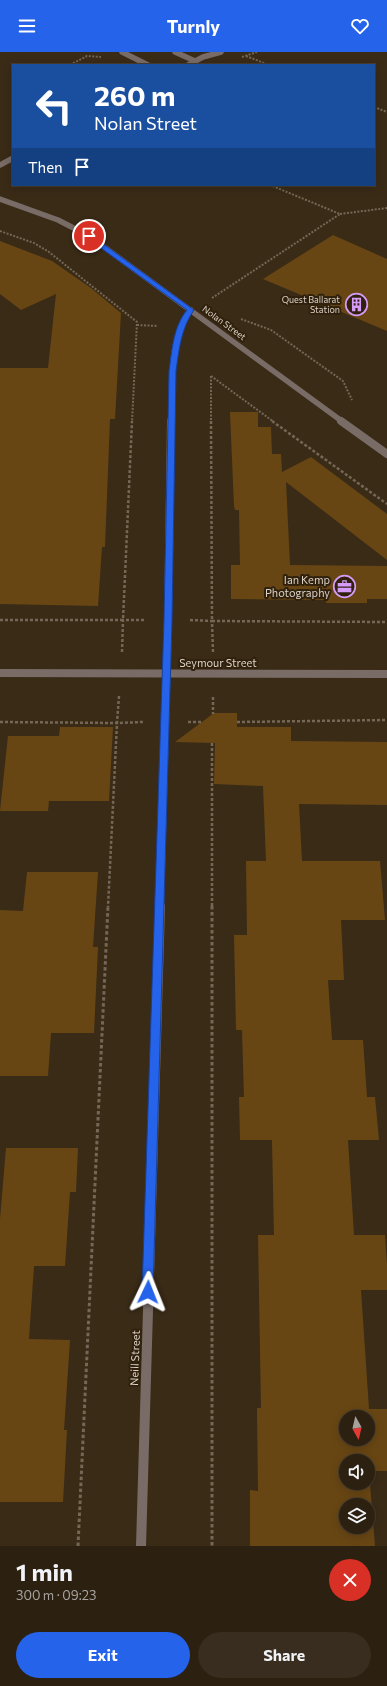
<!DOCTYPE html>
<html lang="en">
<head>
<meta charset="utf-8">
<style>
	:root { --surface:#2c2011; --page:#382d1f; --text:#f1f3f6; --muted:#a6a39f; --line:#483e31; --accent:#2563eb }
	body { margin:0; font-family:Commissioner,sans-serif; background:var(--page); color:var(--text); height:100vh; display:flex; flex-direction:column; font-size:15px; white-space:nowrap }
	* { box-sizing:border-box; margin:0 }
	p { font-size:13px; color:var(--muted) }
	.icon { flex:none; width:22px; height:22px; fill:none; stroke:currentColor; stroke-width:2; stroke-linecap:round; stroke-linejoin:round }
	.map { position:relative; height:1494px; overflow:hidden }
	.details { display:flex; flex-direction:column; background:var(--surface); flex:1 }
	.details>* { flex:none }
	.top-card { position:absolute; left:12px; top:12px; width:363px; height:122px; border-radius:0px; box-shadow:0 2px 10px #0003,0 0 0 1px var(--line); background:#1a4fa0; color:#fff; overflow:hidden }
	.needle { width:26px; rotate:172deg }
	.tools { position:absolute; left:339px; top:1358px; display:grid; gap:8px }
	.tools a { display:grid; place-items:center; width:36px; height:36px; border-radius:50%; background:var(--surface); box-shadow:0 2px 10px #0003,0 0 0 1px var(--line); font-size:20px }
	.pin { position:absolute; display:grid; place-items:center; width:34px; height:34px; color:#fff; margin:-17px; border:2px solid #fff; border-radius:50%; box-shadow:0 1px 4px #0007 }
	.me { position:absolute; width:44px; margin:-22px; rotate:2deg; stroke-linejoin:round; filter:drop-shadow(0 0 3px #0008) }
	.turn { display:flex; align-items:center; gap:14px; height:84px; padding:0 16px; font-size:18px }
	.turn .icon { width:52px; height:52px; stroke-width:2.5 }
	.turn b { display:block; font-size:28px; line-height:34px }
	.then { display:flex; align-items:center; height:38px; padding:0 16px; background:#0003; gap:8px; font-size:15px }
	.round { display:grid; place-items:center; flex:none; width:42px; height:42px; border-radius:21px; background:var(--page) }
	.head { display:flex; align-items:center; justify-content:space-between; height:68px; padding:0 16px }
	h1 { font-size:24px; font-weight:700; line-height:30px }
	.action { display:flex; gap:8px; margin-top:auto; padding:8px 16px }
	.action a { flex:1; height:46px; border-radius:24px; background:var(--accent); color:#fff; font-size:16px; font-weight:700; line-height:46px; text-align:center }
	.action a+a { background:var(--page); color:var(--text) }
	header { display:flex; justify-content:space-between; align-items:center; height:52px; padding:0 16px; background:var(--accent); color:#fff; font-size:18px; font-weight:700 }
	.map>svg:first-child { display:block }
	.building { fill:#684614; fill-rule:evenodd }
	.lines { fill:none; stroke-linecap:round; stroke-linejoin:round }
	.path-far2 { stroke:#746756; stroke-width:2; stroke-dasharray:2 1.5; stroke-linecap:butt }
	.path-far1 { stroke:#746756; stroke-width:2.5; stroke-dasharray:3 2; stroke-linecap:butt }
	.path { stroke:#746756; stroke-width:3; stroke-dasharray:3.5 2.5; stroke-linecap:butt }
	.service { stroke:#796c67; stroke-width:5.5 }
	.minor-far2 { stroke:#796c67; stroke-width:5.5 }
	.minor-far1 { stroke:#796c67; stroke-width:8 }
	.minor { stroke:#796c67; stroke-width:10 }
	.route { fill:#2563eb; stroke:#184099 }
	.labels { text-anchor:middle; stroke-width:4; stroke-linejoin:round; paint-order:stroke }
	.far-poi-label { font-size:9px; fill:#dcd2c7; stroke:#30210d; text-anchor:end }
	.far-street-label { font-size:9px; fill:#dcd2c7; stroke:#30210d }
	.poi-label { font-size:11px; fill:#dcd2c7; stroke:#30210d; text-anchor:end }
	.street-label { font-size:11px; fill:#dcd2c7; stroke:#30210d }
</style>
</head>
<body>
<header><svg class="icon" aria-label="menu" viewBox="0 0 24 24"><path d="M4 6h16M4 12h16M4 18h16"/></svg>Turnly<svg class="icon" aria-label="heart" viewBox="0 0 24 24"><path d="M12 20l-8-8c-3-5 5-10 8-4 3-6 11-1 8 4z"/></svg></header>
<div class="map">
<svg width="387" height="1494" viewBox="0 0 387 1494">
	<rect width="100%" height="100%" fill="#3a2b17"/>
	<g class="building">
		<polygon points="333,183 387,207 387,279 263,227"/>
		<polygon points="0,189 52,209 91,236 121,261 115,367 110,367 105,495 102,495 98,554 0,552 0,316 48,316 56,242 21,258 0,242"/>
		<polygon points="230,360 258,360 258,375 271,375 272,402 281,402 282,420 311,405 387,462 387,508 286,430 290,513 387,514 387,547 367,547 367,551 326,551 326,548 231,547 231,513 240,513 239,458 235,458 234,454"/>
		<path d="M214,661h23v14h54v14l96,1v63l-88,-1 3,57h78l5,59h-44l3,60h-16l4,60h31l4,57h8l4,43h-31l6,95h31l2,30v25h-26l8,119h18v62h-18l6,75h-125v-56l8,1 -1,-83h4l-3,-173h16l-2,-95h-32l-1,-43h5l-2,-67h-6l-2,-95h13l-1,-74h20l-3,-75 -49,-2 1,-41 -40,-1zM346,1365h22v22h-22zM346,1409h22v22h-22zM346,1453h22v22h-22z"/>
		<polygon points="60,675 113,675 109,749 49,749 48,759 0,759 8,684 59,684"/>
		<polygon points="27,820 98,820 93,895 98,895 94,981 51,981 48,1024 0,1024 0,858 23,859"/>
		<polygon points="6,1096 78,1096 76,1140 70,1140 65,1214 34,1214 29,1287 70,1288 64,1378 67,1378 63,1450 0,1450 0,1167"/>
	</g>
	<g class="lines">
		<g class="path-far2">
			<polyline points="246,4 269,13"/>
			<polyline points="242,5 257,0"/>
			<polyline points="70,13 87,4 101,5"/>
			<polyline points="374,55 387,60"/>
			<polyline points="340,162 387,156"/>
			<polyline points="0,179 34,191 49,200 137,270 132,370"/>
			<polyline points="212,246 340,162 270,133"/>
			<polyline points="241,267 271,278 343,329 352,348"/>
			<polyline points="137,273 158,274"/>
			<polyline points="211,324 211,370"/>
			<polyline points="211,324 274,370"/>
		</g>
		<g class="path-far1">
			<polyline points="211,369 212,569 387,570"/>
			<polyline points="272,369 387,452"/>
			<polyline points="0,568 123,568 132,369"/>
			<polyline points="190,568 212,569 213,600"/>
			<polyline points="122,600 123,568 145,568"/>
			<polyline points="119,644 117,671 143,670"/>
			<polyline points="213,645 213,662"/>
			<polyline points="0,670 117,671 108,855"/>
			<polyline points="188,670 202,670"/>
			<polyline points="237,670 387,668"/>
			<polyline points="212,691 212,855"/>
		</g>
		<g class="path">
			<polyline points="212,854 212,1494"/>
			<polyline points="78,1494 108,854"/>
		</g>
		<g class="service">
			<polyline points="122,0 148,13"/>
			<polyline points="175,0 195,9"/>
			<polyline points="188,13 203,5 221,0"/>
			<polyline points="0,113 13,106"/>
		</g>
		<g class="minor-far2">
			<polyline points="0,147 58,168 89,184 343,370"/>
			<path d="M171,370c1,-34 -3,-86 20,-112"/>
		</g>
		<g class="minor-far1">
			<polyline points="341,369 387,402"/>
			<polyline points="0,621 387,622"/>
			<polyline points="160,855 168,568 171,369"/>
		</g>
		<polyline class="minor" points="141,1494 160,854"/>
	</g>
	<path class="route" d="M87,183h4l103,75c-13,18 -15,40 -18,61l-4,249 -19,672 -1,4 -4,2 -4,-2 -2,-4 22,-672 5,-249c3,-20 4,-44 18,-61l-100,-72z"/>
	<defs>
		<symbol id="building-ring" viewBox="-11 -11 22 22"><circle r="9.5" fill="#30210d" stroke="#d69bf9" stroke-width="1.5"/><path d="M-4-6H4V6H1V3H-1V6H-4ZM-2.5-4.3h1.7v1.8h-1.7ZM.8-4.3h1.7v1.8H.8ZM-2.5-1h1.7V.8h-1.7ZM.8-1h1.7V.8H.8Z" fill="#d69bf9"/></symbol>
		<symbol id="office-ring" viewBox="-11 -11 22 22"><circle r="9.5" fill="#30210d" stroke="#d69bf9" stroke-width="1.5"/><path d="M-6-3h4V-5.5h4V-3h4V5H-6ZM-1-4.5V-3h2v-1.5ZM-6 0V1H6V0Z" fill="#d69bf9"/></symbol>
	</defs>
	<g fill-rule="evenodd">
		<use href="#building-ring" x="344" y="240" width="25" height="25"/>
		<use href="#office-ring" x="332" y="522" width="25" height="25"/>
	</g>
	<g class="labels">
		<g class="far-poi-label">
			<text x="340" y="251">Quest Ballarat<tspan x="340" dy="10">Station</tspan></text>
		</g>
		<g class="far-street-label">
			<text transform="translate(224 271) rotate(36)" y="3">Nolan Street</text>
		</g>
		<g class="poi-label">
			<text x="330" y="532">Ian Kemp<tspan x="330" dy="13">Photography</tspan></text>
		</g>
		<g class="street-label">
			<text x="218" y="615">Seymour Street</text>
			<text transform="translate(135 1306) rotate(-88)" y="4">Neill Street</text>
		</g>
	</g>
</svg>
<div class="tools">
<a><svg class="needle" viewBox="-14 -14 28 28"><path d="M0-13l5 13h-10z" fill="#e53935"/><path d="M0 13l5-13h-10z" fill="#a6a39f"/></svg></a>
<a><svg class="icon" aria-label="sound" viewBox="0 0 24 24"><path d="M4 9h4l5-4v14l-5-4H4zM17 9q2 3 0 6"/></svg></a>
<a><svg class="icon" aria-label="layers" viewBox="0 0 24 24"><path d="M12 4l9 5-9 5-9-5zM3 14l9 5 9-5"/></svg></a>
</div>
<div class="pin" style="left:89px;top:184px;background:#d93025"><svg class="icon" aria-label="arrive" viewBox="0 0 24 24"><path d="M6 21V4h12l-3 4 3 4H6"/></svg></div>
<svg class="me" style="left:148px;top:1240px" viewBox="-20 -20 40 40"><path d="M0-17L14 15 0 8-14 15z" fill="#2563eb" stroke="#fff" stroke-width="4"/></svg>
<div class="top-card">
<div class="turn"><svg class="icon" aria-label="left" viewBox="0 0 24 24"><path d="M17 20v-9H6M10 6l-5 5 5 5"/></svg><div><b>260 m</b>Nolan Street</div></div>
<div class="then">Then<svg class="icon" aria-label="arrive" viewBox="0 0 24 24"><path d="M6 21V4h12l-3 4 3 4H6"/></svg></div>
</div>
</div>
<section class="details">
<div class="head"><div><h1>1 min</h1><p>300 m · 09:23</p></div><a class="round" style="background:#d93025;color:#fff"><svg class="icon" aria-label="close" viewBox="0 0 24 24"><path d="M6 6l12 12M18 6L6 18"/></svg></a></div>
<div class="action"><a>Exit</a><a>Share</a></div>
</section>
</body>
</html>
